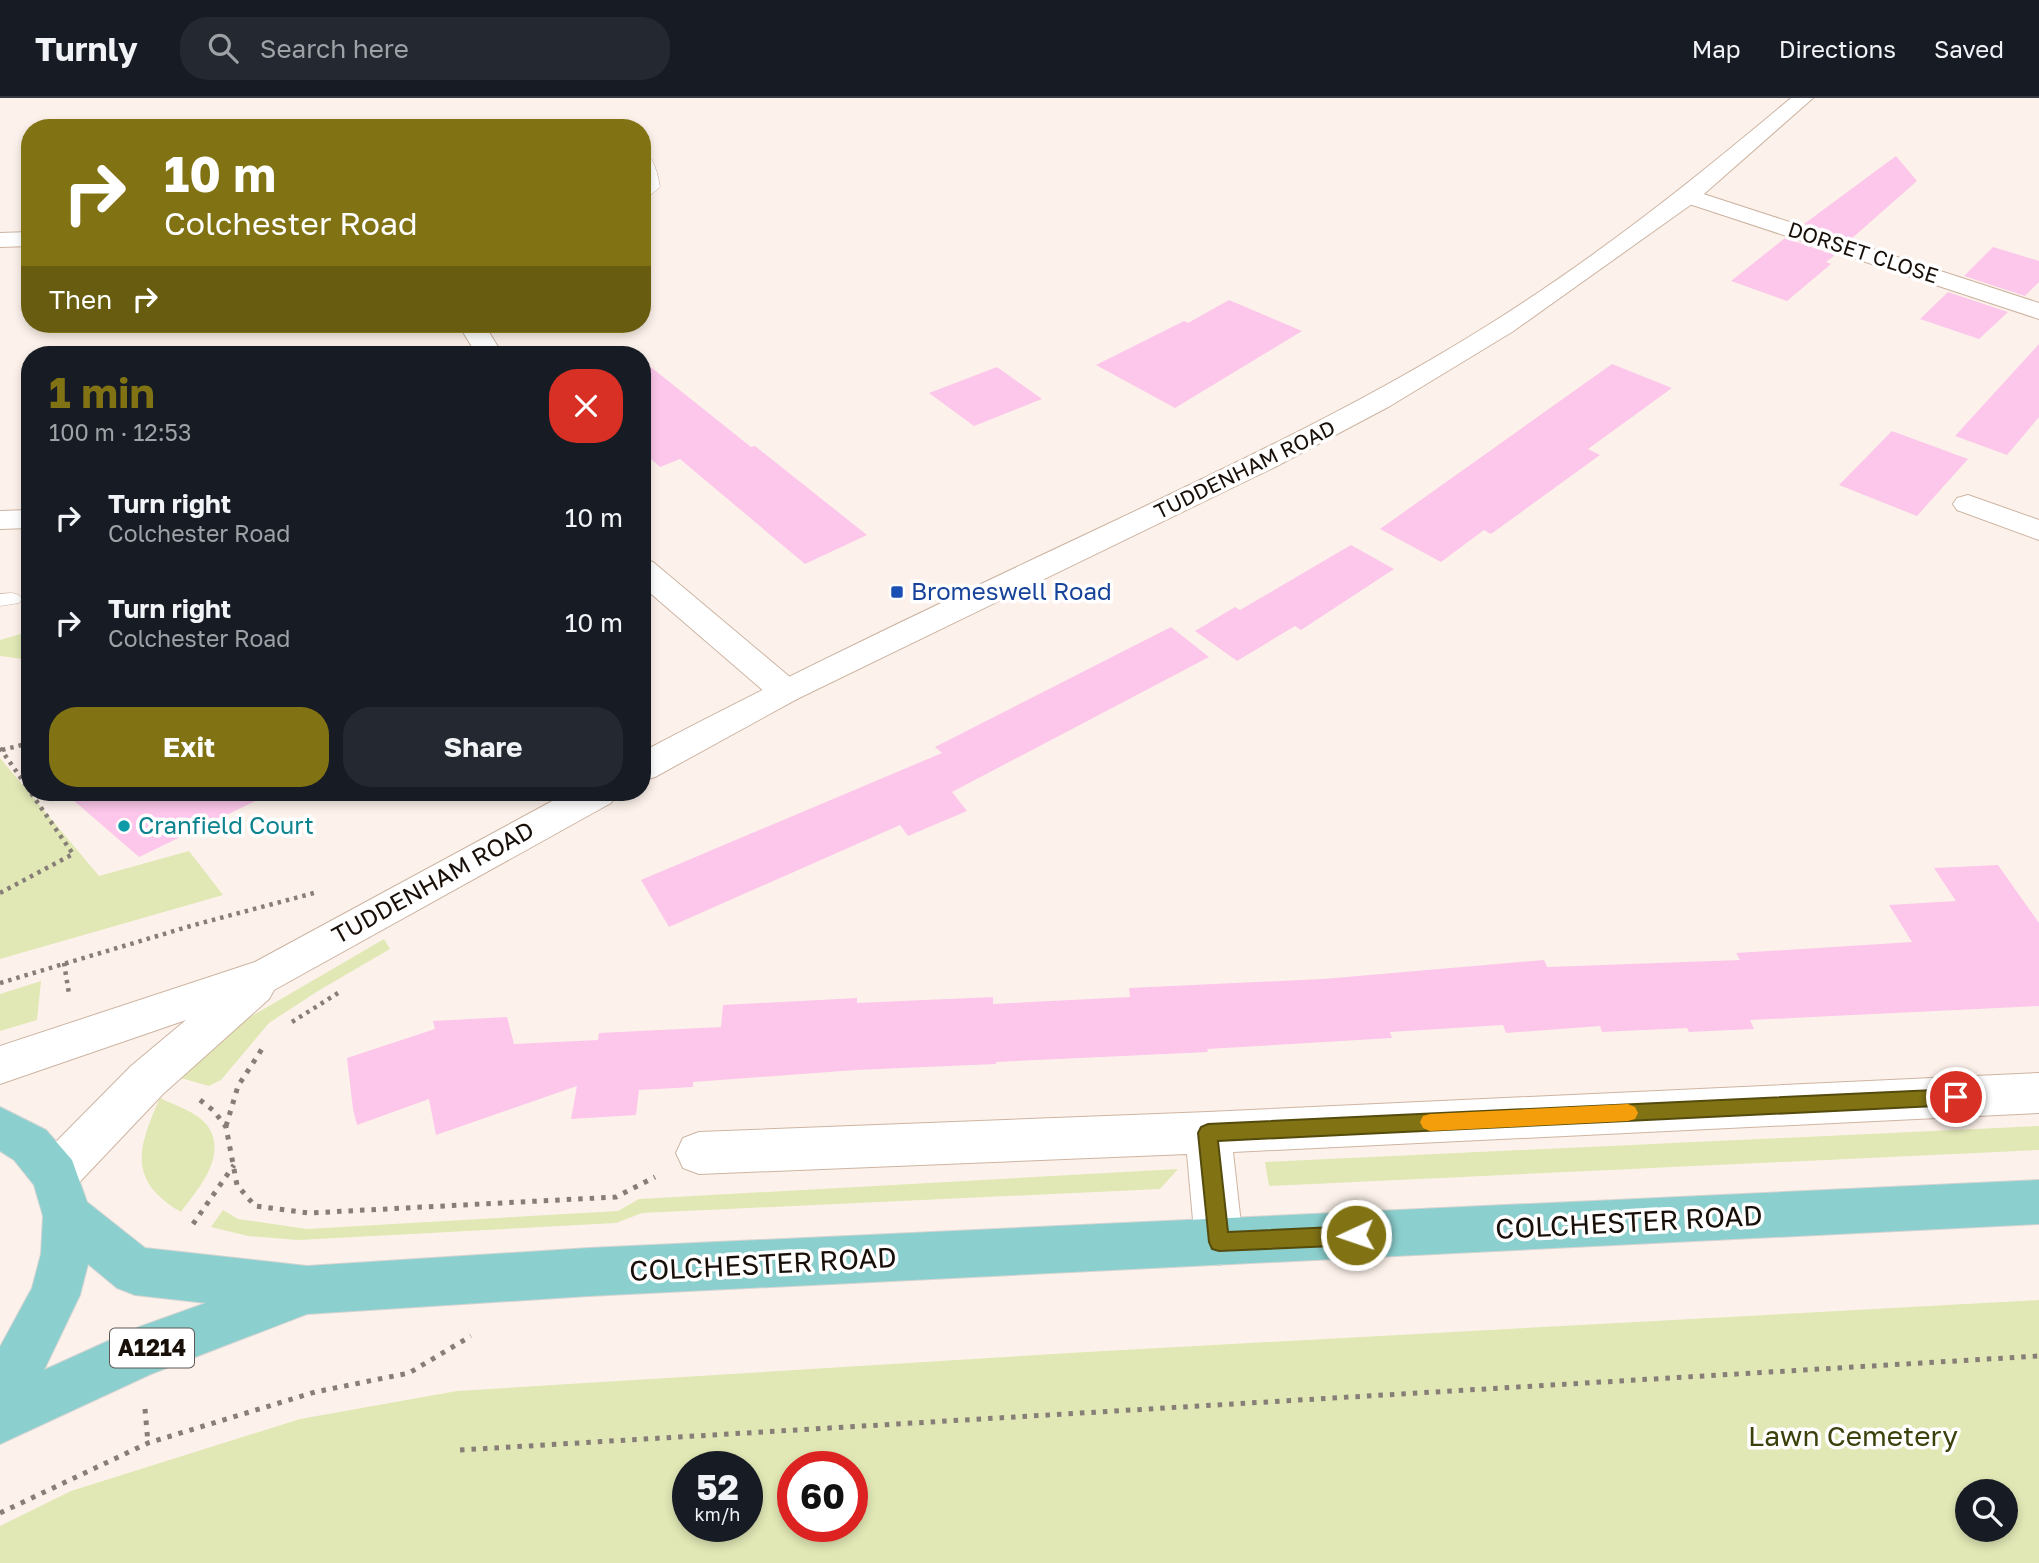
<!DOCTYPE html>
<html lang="en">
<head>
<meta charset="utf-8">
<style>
	:root { --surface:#171b24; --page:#242831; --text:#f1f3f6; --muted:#9ea1a6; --line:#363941; --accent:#817314 }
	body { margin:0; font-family:"Golos Text",sans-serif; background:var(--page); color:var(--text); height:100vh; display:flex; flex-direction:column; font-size:26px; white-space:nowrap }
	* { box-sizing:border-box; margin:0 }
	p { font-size:23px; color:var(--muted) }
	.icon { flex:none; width:38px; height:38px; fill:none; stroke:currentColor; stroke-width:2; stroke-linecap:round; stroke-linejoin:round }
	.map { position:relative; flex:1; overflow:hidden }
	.side { position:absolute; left:21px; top:248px; width:630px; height:455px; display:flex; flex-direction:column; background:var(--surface); border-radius:28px; box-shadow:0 4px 10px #0003 }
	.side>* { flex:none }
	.top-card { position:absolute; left:21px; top:21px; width:630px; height:214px; border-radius:28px; box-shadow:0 4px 10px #0003; background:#817314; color:#fff; overflow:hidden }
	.fabs { position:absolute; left:1955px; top:1381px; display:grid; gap:14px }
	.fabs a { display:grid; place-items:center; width:63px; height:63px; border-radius:50%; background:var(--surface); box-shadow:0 4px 10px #0003; font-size:35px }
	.speed { position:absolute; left:672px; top:1353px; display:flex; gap:14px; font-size:35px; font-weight:700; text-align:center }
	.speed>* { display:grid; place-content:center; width:91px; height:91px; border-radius:50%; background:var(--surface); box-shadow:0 4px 10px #0003; line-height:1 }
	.speed small { font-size:18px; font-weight:400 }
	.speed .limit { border:10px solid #d22; background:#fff; color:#111 }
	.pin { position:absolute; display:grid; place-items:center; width:60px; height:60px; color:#fff; margin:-30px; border:4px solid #fff; border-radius:50%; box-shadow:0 2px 7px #0007 }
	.me { position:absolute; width:77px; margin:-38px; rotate:267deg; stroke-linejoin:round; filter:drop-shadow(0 0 5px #0008) }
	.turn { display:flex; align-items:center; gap:24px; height:147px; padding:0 28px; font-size:32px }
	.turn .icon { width:91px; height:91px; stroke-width:2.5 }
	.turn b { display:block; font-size:49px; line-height:60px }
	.then { display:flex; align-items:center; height:66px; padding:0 28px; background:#0003; gap:14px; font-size:26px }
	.round { display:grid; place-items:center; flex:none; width:74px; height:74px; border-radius:28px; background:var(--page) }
	.overview { display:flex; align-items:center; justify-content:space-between; height:119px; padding:0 28px }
	h1 { font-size:42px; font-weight:700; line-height:52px; color:var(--accent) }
	.cta { display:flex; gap:14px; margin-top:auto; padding:14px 28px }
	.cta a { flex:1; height:80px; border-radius:28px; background:var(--accent); color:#fff; font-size:28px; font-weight:700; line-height:80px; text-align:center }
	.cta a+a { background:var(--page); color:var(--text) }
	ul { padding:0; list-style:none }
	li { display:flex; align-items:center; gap:21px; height:105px; padding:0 28px }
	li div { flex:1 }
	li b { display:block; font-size:26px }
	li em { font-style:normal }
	header { display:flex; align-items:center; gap:42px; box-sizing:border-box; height:98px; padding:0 35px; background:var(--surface); border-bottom:2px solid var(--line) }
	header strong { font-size:33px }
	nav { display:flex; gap:38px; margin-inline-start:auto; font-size:24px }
	.search { width:490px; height:63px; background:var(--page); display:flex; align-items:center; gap:18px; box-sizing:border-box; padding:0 24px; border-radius:28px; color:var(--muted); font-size:26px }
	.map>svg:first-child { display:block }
	.green { fill:#e1e8b5; fill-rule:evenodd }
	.building { fill:#fcc7ea }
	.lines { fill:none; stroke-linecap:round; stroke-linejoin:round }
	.service-casing { stroke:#cdb4a2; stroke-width:1 }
	.minor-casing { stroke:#cdb4a2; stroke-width:2 }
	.tertiary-casing { stroke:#cdb4a2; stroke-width:2 }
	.primary-casing { stroke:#d5d4d3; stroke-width:2 }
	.path-far1 { stroke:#887e78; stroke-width:4.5; stroke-dasharray:3.5 5; stroke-linecap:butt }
	.path { stroke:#887e78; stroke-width:5; stroke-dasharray:4.5 7; stroke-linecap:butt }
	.service { fill:#fff; fill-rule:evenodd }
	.minor { fill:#fff; fill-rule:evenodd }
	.tertiary { fill:#fff; fill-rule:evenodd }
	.primary { fill:#8bd0ce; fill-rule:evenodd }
	.route { fill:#817314; stroke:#544b0d; stroke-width:2 }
	.slow { fill:#f59e0b }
	.transit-dot { fill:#1a4fb4; stroke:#fff; stroke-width:2.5 }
	.culture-dot { fill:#0f9aa8; stroke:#fff; stroke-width:2.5 }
	.labels { text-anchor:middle; stroke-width:7; stroke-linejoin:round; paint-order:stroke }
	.far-street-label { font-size:21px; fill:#180f09; stroke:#fff }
	.shield { fill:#fff; stroke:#5d5753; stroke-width:2 }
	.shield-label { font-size:23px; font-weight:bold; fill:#180f09 }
	.transit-label { font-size:24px; fill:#164399; stroke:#fff; text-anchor:start }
	.culture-label { font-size:24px; fill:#0d838f; stroke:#fff; text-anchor:start }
	.street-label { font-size:24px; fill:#180f09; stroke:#fff }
	.near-street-label { font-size:28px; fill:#180f09; stroke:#fff }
	.near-park-label { font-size:28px; fill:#3c410b; stroke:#fff }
</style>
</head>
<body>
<header>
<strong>Turnly</strong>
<div class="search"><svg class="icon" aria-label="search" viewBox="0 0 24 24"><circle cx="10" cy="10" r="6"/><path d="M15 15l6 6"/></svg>Search here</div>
<nav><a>Map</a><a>Directions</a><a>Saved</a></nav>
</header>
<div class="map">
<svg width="2039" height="1465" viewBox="0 0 2039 1465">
	<rect width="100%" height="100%" fill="#fdf2eb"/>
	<g class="green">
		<polygon points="24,535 30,535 30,562 0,558 0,542"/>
		<polygon points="0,660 99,778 189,753 223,797 0,861"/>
		<polygon points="384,841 390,851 318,893 269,925 221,982 209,988 177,979 238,926"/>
		<polygon points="41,883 37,922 0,933 0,896"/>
		<path d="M160,1000c14,7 37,14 47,27 22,30 -9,64 -26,87 -53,-31 -44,-63 -21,-114z"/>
		<polygon points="2039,1028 2039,1052 1269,1088 1265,1064"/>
		<polygon points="1178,1071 1160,1091 642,1115 616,1125 298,1142 248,1138 211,1129 223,1112 238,1121 307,1131 618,1113 639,1101"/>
		<path d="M2039,1202v263h-2039v-37l71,-35 229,-72 157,-28 629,-39zM688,1368h59v60h-59zM793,1368h59v60h-59zM1967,1393h39v39h-39z"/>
	</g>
	<g class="building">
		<polygon points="1896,58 1917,83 1851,141 1804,126"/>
		<polygon points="1785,140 1835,157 1826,164 1831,166 1787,203 1731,183"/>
		<polygon points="1993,149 2039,163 2039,184 2025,198 1964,178"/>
		<polygon points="1948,194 2008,214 1979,241 1920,221"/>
		<polygon points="1229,202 1302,233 1175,310 1096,267 1184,223 1188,225"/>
		<polygon points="2039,246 2039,319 2007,357 1955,338"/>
		<polygon points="642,262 751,349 755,348 867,437 805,466 680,361 660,369 642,353"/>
		<polygon points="1612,266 1672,290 1588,351 1600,357 1491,436 1484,432 1441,464 1380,431"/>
		<polygon points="997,269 1042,301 974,328 929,295"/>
		<polygon points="1892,333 1968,361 1917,418 1839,387"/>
		<polygon points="1351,447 1394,471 1301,532 1295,528 1237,563 1195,533 1235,509 1240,512"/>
		<polygon points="1171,529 1209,559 952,694 967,713 908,738 900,727 669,829 641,782 942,655 935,649"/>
		<polygon points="65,695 272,695 139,759"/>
		<polygon points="1998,767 2039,825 2039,908 1750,922 1754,931 1689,934 1687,930 1602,934 1600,928 1506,935 1503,927 1390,934 1392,940 1207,951 1208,954 996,964 996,966 856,972 693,984 693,989 639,992 636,1017 571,1021 577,988 436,1037 429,1001 357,1027 353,1011 347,960 435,931 433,923 507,919 514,946 598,942 599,935 721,929 723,907 857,900 857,905 993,899 993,906 1130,899 1129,890 1323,881 1544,862 1547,869 1740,862 1736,855 1912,844 1889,807 1956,803 1934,770"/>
	</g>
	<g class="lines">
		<defs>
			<g id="service">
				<path d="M642,52c12,6 16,25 18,37l-18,15v-12l4,-4z"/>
				<polygon points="12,495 19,497 22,501 19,505 0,508 0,496"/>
			</g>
			<g id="minor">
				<polygon points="1688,91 2039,205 2039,221 1680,103 1677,98 1680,93"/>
				<polygon points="30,134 30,148 0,149 0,135"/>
				<polygon points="458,226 484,226 503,257 477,257"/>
				<polygon points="1968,397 2039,422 2039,442 1957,412 1953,406 1957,400"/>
				<polygon points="30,412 30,430 0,431 0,413"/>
				<polygon points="642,461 653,464 797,585 802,593 797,601 785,605 773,601 642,488"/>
				<polygon points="2039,975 2039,1015 1233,1054 1243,1144 1236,1160 1219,1167 1202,1160 1195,1144 1187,1056 699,1076 683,1070 676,1055 683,1040 699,1034 1208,1014"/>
			</g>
			<g id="tertiary">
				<path d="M1791,0h22l-117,103 -184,131 -122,74 -115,61 -478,232 -142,78 -13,4v-29c148,-78 298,-149 449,-220 137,-65 274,-129 402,-210 105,-66 203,-144 298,-224z"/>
				<polygon points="567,695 617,695 611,705 274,892 269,901 163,996 72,1092 55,1098 38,1092 31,1077 38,1062 131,968 186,922 0,986 0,948 255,864"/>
			</g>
			<path id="primary" d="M0,1009l46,23 26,30 15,42 58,46 162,18 282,-18 1450,-68v44l-1450,72 -282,18 -156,60 -151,70v-97l32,-59 9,-34 2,-38 -9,-31 -20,-25 -14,-9zM88,1166l29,24 18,7 71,8 -67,24 -95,43 36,-75z"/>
		</defs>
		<use href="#service" class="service-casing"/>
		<use href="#minor" class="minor-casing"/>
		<use href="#tertiary" class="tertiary-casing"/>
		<use href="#primary" class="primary-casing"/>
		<g class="path-far1">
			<polyline points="0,650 30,693"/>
			<polyline points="2,652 30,645"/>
			<polyline points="0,795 73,756 31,695"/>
			<polyline points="64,865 69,896"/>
			<polyline points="0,885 194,827 314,795"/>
			<polyline points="292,924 338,895"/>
		</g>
		<g class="path">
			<polyline points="200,1002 214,1013 226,1029 237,1087 255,1108 309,1115 616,1099 655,1079"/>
			<polyline points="226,1028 238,988 262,951"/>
			<polyline points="193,1126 234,1067"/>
			<polyline points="145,1311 148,1345"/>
			<polyline points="460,1352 2039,1258"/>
			<polyline points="0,1415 148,1345 315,1294 409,1275 471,1238"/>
		</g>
		<use href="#service" class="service"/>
		<use href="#minor" class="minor"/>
		<use href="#tertiary" class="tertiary"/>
		<use href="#primary" class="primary"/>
	</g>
	<polygon class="route" points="1956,991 1963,993 1965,999 1963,1005 1956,1007 1218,1043 1228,1134 1356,1128 1363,1130 1366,1137 1363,1144 1356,1147 1219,1153 1212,1151 1209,1144 1198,1035 1201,1029 1208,1026"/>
	<polygon class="slow" points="1628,1006 1635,1009 1638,1015 1635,1021 1628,1023 1430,1033 1423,1030 1420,1024 1423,1018 1430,1016"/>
	<rect class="transit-dot" x="890" y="487" width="14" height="14" rx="3.5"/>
	<circle class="culture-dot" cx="124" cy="728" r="7"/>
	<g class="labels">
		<g class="far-street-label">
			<text transform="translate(1863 155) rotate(18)" y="7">DORSET CLOSE</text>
			<text transform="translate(1245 372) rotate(-26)" y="7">TUDDENHAM ROAD</text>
		</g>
		<rect class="shield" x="110" y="1230.5" width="84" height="39" rx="5"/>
		<g class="shield-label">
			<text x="152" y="1258">A1214</text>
		</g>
		<g class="transit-label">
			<text x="911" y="502">Bromeswell Road</text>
		</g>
		<g class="culture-label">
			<text x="138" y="736">Cranfield Court</text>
		</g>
		<g class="street-label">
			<text transform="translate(433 785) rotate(-29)" y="8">TUDDENHAM ROAD</text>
		</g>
		<g class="near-street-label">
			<text transform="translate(1629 1124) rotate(-3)" y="10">COLCHESTER ROAD</text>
			<text transform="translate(763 1166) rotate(-3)" y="10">COLCHESTER ROAD</text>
		</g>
		<g class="near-park-label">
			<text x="1853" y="1348">Lawn Cemetery</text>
		</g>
	</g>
</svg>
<div class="fabs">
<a><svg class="icon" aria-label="search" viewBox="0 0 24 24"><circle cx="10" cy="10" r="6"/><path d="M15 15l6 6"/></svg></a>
</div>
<div class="speed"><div>52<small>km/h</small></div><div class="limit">60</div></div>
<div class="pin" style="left:1956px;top:999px;background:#d93025"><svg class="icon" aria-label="arrive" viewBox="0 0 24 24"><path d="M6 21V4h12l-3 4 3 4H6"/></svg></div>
<svg class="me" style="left:1356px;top:1137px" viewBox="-20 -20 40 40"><circle r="17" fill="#817314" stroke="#fff" stroke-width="3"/><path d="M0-11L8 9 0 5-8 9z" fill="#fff"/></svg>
<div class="top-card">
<div class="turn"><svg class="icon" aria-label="right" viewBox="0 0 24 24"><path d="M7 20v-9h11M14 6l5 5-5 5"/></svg><div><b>10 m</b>Colchester Road</div></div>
<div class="then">Then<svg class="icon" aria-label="right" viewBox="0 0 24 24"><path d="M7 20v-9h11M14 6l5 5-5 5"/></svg></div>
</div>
<section class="side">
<div class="overview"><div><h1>1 min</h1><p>100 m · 12:53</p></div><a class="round" style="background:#d93025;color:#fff"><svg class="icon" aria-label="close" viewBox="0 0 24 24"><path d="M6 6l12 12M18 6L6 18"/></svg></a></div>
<ul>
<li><svg class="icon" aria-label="right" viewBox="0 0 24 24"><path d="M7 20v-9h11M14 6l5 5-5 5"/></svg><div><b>Turn right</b><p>Colchester Road</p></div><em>10 m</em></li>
<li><svg class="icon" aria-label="right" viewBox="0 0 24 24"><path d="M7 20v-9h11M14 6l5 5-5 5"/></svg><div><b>Turn right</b><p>Colchester Road</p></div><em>10 m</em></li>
</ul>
<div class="cta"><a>Exit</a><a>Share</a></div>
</section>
</div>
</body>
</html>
